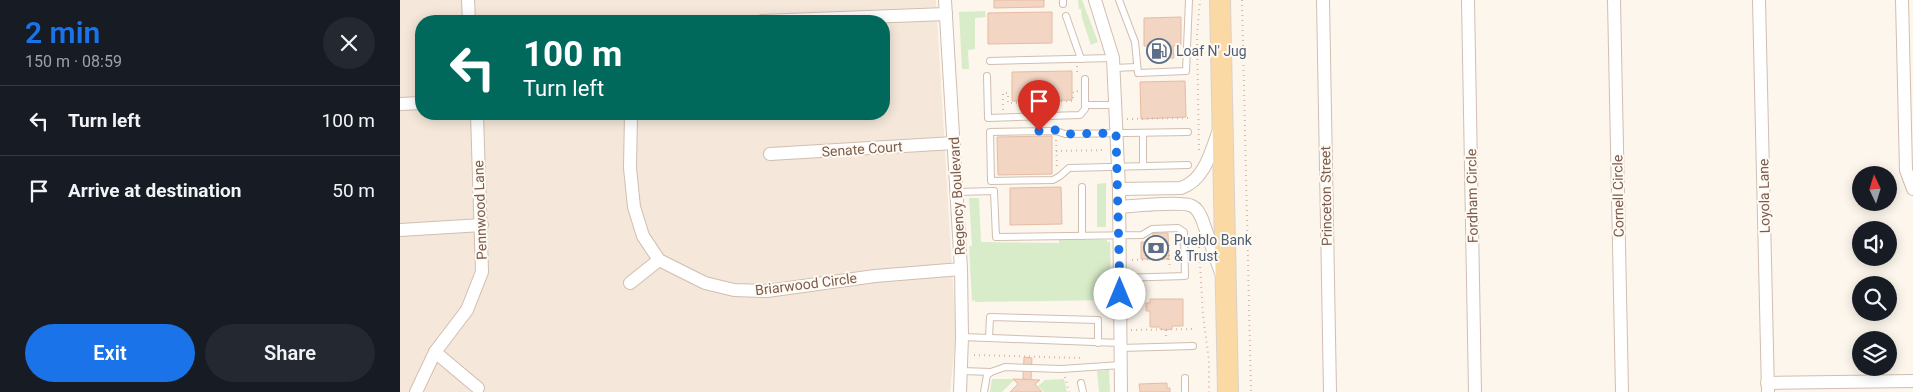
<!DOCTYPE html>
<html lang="en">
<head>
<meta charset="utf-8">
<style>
	:root { --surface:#171b24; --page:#242831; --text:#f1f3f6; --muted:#9ea1a6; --line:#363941; --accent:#1a73e8 }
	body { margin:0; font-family:Roboto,sans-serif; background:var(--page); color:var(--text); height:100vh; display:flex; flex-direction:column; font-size:19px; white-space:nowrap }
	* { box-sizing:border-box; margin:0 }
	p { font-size:16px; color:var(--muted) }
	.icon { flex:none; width:28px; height:28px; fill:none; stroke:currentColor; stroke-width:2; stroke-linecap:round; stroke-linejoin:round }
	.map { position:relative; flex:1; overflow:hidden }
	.details { display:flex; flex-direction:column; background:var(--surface); width:400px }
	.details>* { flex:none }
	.hud { position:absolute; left:15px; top:15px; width:475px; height:105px; border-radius:20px; box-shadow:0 2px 12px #0003; background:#00695c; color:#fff; overflow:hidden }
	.needle { width:32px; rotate:356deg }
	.fabs { position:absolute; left:1452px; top:166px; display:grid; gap:10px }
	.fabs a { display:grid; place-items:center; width:45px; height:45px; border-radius:50%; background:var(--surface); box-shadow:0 2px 12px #0003; font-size:25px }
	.pin { position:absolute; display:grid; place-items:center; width:42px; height:42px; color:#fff; margin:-51px -21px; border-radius:50% 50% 50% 0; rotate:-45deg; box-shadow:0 0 5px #0007 }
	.pin .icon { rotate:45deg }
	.me { position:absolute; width:55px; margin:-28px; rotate:0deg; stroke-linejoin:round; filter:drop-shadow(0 0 4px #0008) }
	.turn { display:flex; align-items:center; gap:18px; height:105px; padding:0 25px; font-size:22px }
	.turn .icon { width:65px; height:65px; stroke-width:2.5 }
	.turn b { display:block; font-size:35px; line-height:42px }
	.round { display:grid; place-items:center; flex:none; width:52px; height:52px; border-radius:26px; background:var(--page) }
	.headline { display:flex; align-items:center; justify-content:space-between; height:85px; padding:0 25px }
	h1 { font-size:30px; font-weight:600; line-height:38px; color:var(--accent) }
	.primary-button { display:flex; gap:10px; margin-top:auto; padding:10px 25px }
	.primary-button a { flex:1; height:58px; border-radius:30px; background:var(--accent); color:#fff; font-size:20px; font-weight:600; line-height:58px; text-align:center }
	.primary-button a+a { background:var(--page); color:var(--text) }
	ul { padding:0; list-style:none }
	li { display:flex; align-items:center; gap:15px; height:70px; padding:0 25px; border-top:1px solid var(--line) }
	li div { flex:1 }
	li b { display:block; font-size:19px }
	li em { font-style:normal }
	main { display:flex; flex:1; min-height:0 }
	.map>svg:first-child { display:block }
	.residential { fill:#f5e8da; fill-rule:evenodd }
	.green { fill:#d8ecc9 }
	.building { fill:#f3d5c3; stroke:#e6bba3 }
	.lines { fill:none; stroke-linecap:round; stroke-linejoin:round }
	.service-casing { stroke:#d1beb0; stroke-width:8 }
	.minor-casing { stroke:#d1beb0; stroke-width:14 }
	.primary-casing { stroke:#dad1cd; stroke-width:22 }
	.path { stroke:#d9b8a5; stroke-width:2; stroke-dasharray:1 4; stroke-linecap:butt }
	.service { stroke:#fff; stroke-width:6 }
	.minor { stroke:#fff; stroke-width:12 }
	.primary { stroke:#fbd9a5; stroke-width:20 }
	.route { stroke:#1a73e8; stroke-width:9; stroke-dasharray:0 16.2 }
	.labels { text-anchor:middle; stroke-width:4; stroke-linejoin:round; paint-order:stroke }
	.service-label { font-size:14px; fill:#4e5e75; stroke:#fffaf3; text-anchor:start }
	.street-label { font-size:14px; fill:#7a5c4d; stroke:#fffaf3 }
</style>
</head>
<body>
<main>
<section class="details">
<div class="headline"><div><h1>2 min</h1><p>150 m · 08:59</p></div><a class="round"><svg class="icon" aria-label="close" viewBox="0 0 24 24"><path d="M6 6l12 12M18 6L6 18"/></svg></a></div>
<ul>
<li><svg class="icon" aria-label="left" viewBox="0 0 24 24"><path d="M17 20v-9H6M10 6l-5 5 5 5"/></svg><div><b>Turn left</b></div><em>100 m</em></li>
<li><svg class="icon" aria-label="arrive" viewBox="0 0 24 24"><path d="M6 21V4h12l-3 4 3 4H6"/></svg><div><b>Arrive at destination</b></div><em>50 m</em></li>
</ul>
<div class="primary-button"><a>Exit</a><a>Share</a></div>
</section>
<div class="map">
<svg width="1513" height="392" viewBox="0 0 1513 392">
	<rect width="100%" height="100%" fill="#fdf6ec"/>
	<path class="residential" d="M0,0h536l20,335 -6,57h-550zM21,21h463v93h-463z"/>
	<g class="green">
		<polygon points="678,0 682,0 698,42 691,45 682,18 681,9 679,9"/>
		<polygon points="585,11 586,17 575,18 575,49 568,50 569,69 562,69 559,12"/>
		<polygon points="706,183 706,227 697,227 697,184"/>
		<polygon points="569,198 579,198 581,242 659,243 659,240 707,240 707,242 710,242 711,300 575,302 575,300 572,301 569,246 572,246"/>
		<polygon points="709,370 710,392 699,392 697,371"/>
		<polygon points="592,379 613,379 614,380 602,392 590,392"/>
		<polygon points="664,379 667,392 644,392 638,386 645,380"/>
	</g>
	<g class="building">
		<polygon points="594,0 644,0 644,7 594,8"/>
		<polygon points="652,12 652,43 588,44 588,13"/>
		<polygon points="781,17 781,45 773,46 774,58 752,58 752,46 744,46 744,18"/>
		<polygon points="672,71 672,100 631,101 631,104 622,104 622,101 612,101 612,72"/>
		<polygon points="785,81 786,117 741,119 740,82"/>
		<polygon points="652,136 652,174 598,175 597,137"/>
		<polygon points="661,187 662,224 610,225 610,188"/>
		<polygon points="753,233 768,233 769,259 741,259 741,242 753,242"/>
		<polygon points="750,299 783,299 783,326 772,326 772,329 766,330 760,329 760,327 750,327 750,311 746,311 746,303 750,303"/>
		<polygon points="624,357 632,358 631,380 623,379"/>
		<polygon points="613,379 640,380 635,384 642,392 610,392 618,384"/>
		<polygon points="767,383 767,388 770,388 770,392 740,392 739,384"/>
	</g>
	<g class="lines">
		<defs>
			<g id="service">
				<polyline points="663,0 663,4"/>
				<polyline points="719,0 735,42 738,73 786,71 789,0"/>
				<polyline points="666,16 681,59"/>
				<polyline points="590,61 713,58"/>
				<polyline points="714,68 737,67"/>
				<polyline points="587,76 588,118 680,115 685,109 685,79"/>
				<polyline points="686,105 715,105"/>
				<polyline points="788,132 665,134 656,131 590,132 591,181 653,180 660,176 669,168 788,165"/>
				<polyline points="743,133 743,166"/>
				<polyline points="682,187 682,236"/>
				<polyline points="557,192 594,191 596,237 742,235 752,229 778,228 784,232 785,276 720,278"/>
				<polyline points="562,337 720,343"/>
				<polyline points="589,338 590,317 698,320 698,343"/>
				<polyline points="720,348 793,346"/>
				<polyline points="562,371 591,372 605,367 661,369 721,365"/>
				<polyline points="785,378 785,392"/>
				<polyline points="681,383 683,392"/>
				<polyline points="584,392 587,375 591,372"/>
			</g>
			<g id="minor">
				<polyline points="68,0 69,21"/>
				<polyline points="545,0 561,269 562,337 560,392"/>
				<polyline points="695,0 713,58 719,189 721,392"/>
				<polyline points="923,0 930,392"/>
				<polyline points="1068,0 1075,392"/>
				<polyline points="1214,0 1222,392"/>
				<polyline points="1359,0 1368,392"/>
				<polyline points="1502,0 1506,170 1513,189"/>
				<polyline points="362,21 546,14"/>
				<polyline points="0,104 21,103"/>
				<polyline points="231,114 230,168 234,207 243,236 259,260 305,283 334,290 367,291 475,276 561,269"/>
				<polyline points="370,154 554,143"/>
				<path d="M719,189l62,-1c24,-8 30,-37 38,-58"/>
				<path d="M719,207c15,-1 63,-6 73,-1 6,3 7,7 10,13l19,54"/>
				<polyline points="0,230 82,225"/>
				<polyline points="230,283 259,260"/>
				<polyline points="35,352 78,388"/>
				<polyline points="1367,383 1513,381"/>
				<polyline points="16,392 35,352 67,310 82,272 77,114"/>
			</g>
			<polyline id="primary" points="820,0 828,392"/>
		</defs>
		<use href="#service" class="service-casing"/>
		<use href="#minor" class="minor-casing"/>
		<use href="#primary" class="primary-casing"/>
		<g class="path">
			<polyline points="842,0 851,392"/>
			<polyline points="677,66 677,76"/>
			<polyline points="603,110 603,93 608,93 608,103 673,101 673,92 678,91"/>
			<polyline points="727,119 791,118"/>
			<polyline points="656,140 657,168"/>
			<polyline points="799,150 797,36 800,0"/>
			<polyline points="656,151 706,150"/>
			<polyline points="799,247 803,315 809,361 809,392"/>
			<polyline points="769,259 770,269"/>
			<polyline points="732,260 769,259 769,243"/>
			<polyline points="731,330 795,329"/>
			<polyline points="766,330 766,340"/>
			<polyline points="574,355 681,358"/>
			<polyline points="665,377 669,392"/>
		</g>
		<use href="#service" class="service"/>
		<use href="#minor" class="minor"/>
		<use href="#primary" class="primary"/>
	</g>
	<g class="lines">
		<polyline class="route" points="639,131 656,130 665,134 716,133 720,294"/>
	</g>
	<defs>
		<symbol id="fuel-ring" viewBox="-11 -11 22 22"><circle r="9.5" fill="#fffaf3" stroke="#5c6f8a" stroke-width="1.5"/><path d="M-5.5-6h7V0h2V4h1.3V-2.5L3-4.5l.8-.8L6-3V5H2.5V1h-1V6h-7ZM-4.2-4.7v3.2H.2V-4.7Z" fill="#5c6f8a"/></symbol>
		<symbol id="bank-ring" viewBox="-11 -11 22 22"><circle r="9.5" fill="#fffaf3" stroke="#5c6f8a" stroke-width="1.5"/><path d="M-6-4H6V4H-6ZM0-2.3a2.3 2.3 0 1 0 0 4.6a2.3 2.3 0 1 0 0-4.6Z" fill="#5c6f8a"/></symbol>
	</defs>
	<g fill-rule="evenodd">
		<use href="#fuel-ring" x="745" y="37" width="28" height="28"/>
		<use href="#bank-ring" x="742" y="234" width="28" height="28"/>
	</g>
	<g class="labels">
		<g class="service-label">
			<text x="776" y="56">Loaf N' Jug</text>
			<text x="774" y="245">Pueblo Bank<tspan x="774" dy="16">&amp; Trust</tspan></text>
		</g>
		<g class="street-label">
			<text transform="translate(462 149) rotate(-4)" y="5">Senate Court</text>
			<text transform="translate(557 196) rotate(-93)" y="5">Regency Boulevard</text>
			<text transform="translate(926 196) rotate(-91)" y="5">Princeton Street</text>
			<text transform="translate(1072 196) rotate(-91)" y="5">Fordham Circle</text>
			<text transform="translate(1218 196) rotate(-91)" y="5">Cornell Circle</text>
			<text transform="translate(1364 196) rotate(-91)" y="5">Loyola Lane</text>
			<text transform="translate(80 210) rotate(-92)" y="5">Pennwood Lane</text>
			<text transform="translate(406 284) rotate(-7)" y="5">Briarwood Circle</text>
		</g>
	</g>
</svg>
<div class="fabs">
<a><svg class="needle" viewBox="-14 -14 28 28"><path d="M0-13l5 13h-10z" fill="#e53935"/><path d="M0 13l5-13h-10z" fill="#9ea1a6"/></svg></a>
<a><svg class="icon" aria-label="sound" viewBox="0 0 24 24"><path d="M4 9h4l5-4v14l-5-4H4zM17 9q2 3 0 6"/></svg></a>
<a><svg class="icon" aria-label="search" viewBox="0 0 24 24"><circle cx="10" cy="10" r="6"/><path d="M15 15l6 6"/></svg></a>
<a><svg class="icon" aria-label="layers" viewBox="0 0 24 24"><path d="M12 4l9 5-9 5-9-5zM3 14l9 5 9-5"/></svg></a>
</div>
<div class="pin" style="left:639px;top:131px;background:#d93025"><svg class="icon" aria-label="arrive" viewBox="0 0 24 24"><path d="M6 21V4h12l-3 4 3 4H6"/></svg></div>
<svg class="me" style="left:720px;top:294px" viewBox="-20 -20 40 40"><circle r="19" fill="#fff"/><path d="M0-13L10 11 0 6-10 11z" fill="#1a73e8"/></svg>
<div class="hud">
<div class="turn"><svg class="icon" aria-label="left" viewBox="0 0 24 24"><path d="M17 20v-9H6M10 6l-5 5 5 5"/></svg><div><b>100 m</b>Turn left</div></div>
</div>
</div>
</main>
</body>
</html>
